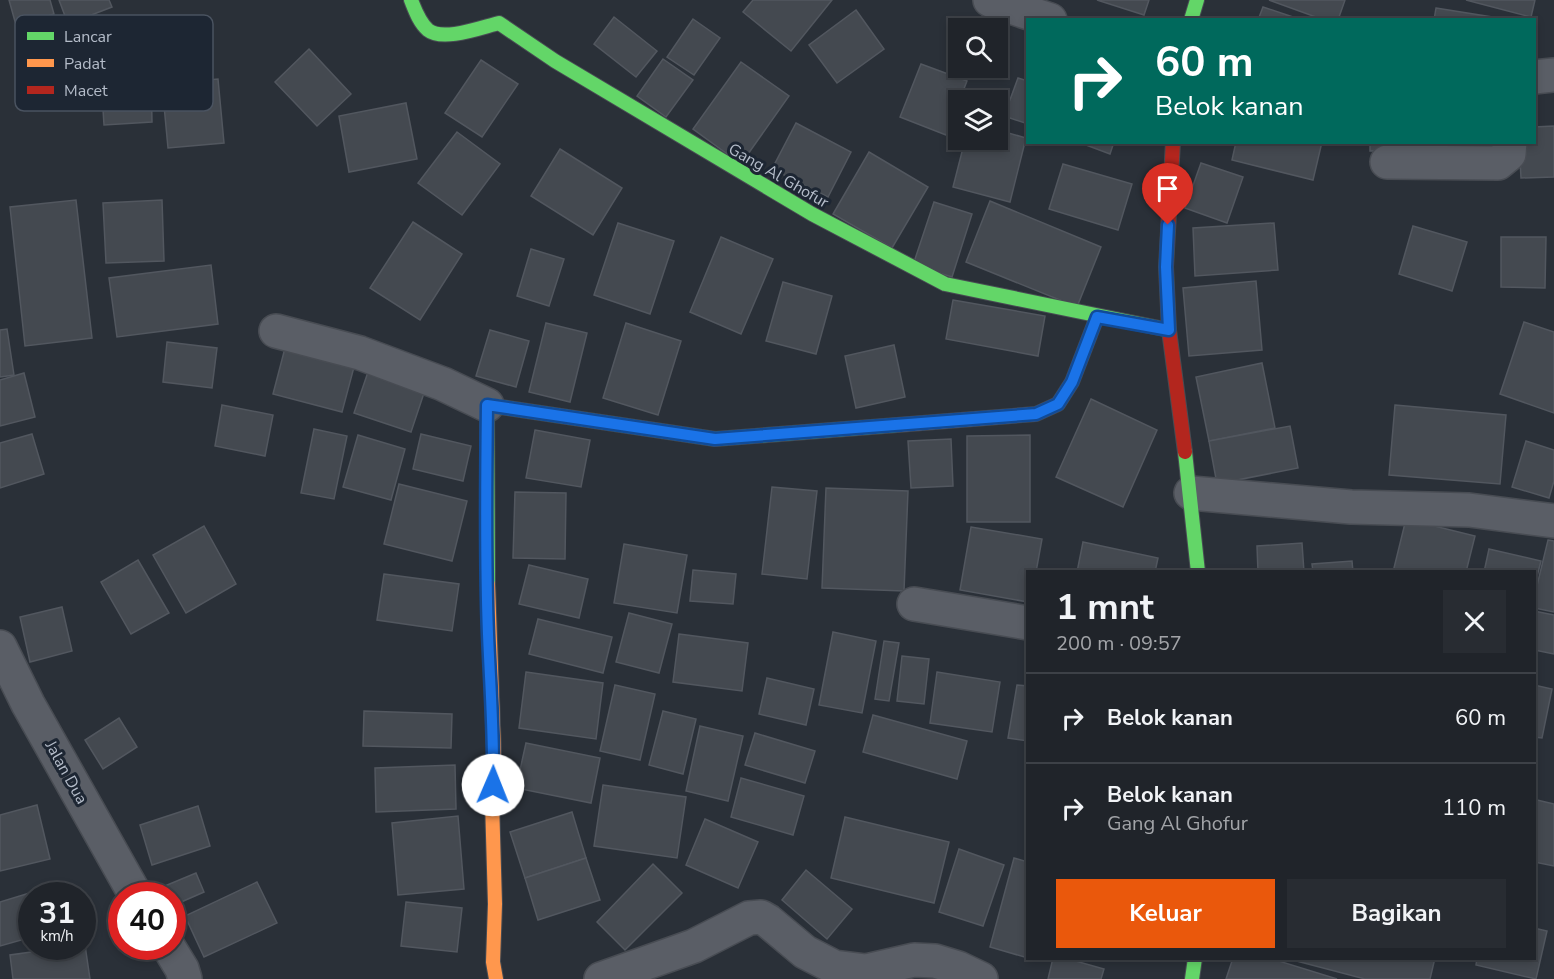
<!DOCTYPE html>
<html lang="id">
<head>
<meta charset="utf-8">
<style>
	:root { --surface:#20242a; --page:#282c32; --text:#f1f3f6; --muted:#a2a4a8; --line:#3d4147; --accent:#ea580c }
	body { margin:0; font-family:"Nunito Sans",sans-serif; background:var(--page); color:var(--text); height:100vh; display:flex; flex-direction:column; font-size:22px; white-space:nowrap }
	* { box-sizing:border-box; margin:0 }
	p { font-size:20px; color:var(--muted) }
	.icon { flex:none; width:33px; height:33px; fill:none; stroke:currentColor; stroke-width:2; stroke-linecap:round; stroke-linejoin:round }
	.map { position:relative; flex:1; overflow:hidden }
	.side { position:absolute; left:1026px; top:570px; width:510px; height:390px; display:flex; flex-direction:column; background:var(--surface); border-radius:0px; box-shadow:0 3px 9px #0003,0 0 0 2px var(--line) }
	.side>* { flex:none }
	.hud { position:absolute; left:1026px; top:18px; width:510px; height:126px; border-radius:0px; box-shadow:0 3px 9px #0003,0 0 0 2px var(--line); background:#00695c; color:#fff; overflow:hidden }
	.tools { position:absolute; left:948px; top:18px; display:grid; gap:12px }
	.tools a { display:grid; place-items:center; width:60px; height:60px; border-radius:0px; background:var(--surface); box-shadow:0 3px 9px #0003,0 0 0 2px var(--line); font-size:30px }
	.speed { position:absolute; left:18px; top:882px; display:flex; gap:12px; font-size:30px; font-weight:700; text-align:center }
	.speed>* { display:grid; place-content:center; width:78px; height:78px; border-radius:50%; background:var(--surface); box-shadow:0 3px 9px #0003,0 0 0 2px var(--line); line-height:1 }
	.speed small { font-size:15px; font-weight:400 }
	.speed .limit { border:9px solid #d22; background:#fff; color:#111 }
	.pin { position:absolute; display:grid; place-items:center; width:51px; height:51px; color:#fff; margin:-62px -26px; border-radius:50% 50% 50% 0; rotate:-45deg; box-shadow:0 0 6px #0007 }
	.pin .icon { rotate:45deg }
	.me { position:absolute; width:66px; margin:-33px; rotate:1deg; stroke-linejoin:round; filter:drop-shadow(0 0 4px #0008) }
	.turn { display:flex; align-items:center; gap:21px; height:126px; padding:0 30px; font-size:27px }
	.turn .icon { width:78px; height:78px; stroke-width:2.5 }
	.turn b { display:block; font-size:42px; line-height:51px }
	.round { display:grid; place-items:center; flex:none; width:63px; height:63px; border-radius:0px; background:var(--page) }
	.head { display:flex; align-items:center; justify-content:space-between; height:102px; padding:0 30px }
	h1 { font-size:36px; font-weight:700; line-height:45px }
	.button { display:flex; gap:12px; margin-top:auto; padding:12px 30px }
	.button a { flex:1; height:69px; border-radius:0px; background:var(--accent); color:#fff; font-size:24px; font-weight:700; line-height:69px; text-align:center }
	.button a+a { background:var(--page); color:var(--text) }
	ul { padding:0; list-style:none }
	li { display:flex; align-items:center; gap:18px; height:90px; padding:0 30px; border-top:2px solid var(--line) }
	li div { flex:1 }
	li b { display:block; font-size:22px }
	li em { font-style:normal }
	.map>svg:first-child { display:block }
	.building { fill:#444950; stroke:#52575f; stroke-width:1.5 }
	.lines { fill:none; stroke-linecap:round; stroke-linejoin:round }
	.street-casing { stroke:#484c53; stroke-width:36 }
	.fast-casing { stroke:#484c53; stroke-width:16 }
	.slow-casing { stroke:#484c53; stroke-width:16 }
	.jam-casing { stroke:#484c53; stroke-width:16 }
	.street { stroke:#5a5e66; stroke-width:33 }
	.fast { stroke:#63d668; stroke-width:14 }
	.slow { stroke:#ff974d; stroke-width:14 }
	.jam { stroke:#b3261e; stroke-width:14 }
	.route-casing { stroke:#114b97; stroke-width:15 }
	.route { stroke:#1a73e8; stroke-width:10 }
	.labels { text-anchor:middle; stroke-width:6; stroke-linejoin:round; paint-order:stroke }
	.street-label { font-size:16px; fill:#b4bcc9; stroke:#1d2633 }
	.key { fill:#1d2633; stroke:#4a5360; stroke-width:1.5 }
	.key-label { font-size:16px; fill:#b4bcc9 }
</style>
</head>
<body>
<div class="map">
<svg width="1554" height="979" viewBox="0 0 1554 979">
	<rect width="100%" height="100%" fill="#2a3038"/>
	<g class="building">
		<polygon points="9,0 50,0 54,14 16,25"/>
		<polygon points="59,0 109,0 112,7 68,24"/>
		<polygon points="753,0 832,0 791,51 743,12"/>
		<polygon points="1097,0 1149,0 1144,15"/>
		<polygon points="1269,0 1345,0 1338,20 1324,20"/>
		<polygon points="1466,0 1535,0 1531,17"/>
		<polygon points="1263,7 1302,20 1258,20"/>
		<polygon points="1436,8 1492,17 1492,20 1434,20"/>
		<polygon points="856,10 884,49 837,83 809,45"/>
		<polygon points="614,17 657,51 636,77 594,44"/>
		<polygon points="693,19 720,38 694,75 667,57"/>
		<polygon points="309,49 351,94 317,126 275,82"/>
		<polygon points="663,59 693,80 666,117 637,96"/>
		<polygon points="481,60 518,84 482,137 445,113"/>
		<polygon points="741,62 789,96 741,164 693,129"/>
		<polygon points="921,64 967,81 946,135 900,117"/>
		<polygon points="151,75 152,122 104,125 101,78"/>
		<polygon points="1018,78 1028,81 1028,124 1004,116"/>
		<polygon points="218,79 224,143 168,148 162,84"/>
		<polygon points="406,103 417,159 349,172 339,116"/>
		<polygon points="796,123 851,152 828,197 772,169"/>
		<polygon points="1554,126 1554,177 1521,178 1519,142 1534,142 1534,127"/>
		<polygon points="998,130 1026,138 1010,202 953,187 965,140 998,140"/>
		<polygon points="457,132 500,164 462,215 418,183"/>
		<polygon points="1078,142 1114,142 1110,154"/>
		<polygon points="1236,142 1322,142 1313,180 1232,160"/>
		<rect x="1370" y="142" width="78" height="9"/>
		<polygon points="560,149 622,188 593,235 531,196"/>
		<polygon points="869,152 928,187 892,248 833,214"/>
		<polygon points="1201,163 1243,177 1227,223 1185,208"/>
		<polygon points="1063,164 1132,184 1118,230 1049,209"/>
		<polygon points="76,200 92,338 25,346 10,207"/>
		<polygon points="162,200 164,261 106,263 103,203"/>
		<polygon points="990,201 1101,247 1077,307 966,262"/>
		<polygon points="934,202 972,214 952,277 913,265"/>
		<polygon points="413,222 462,254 420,320 370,288"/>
		<polygon points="618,223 674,241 650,314 594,295"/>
		<polygon points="1274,223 1278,270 1195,276 1193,228"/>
		<polygon points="1413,226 1467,242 1452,291 1399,274"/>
		<polygon points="721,237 773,259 741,334 690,312"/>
		<polygon points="1501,237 1546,237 1545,288 1501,287"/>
		<polygon points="531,249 564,259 549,306 517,296"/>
		<polygon points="211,265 218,324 117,337 109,278"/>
		<polygon points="1256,281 1262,350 1189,356 1183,288"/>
		<polygon points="783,282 832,296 816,354 766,341"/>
		<polygon points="953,300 1045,316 1038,356 946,339"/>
		<polygon points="1524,322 1554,332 1554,413 1500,394"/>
		<polygon points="546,323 587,333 570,402 529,392"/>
		<polygon points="626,323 681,341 658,415 603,398"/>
		<polygon points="7,329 14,375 0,377 0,330"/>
		<polygon points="490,330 529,341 516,387 476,376"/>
		<polygon points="167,342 217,348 212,388 163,382"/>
		<polygon points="894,345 905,397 856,408 845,356"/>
		<polygon points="285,348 354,367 342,412 273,394"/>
		<polygon points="1262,363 1275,428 1209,441 1196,377"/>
		<polygon points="368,372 425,390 411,432 354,413"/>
		<polygon points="24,373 35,417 0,426 0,380"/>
		<polygon points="1091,399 1157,430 1123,507 1056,477"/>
		<polygon points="222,405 273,415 265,456 215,446"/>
		<polygon points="1395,405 1506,415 1500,484 1389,475"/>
		<polygon points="1290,426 1298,468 1217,484 1209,441"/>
		<polygon points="314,429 347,436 334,499 301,493"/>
		<polygon points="535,430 590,440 581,487 526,478"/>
		<polygon points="32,434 44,474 0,488 0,443"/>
		<polygon points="421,434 471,446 463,481 413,469"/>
		<polygon points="358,435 405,449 391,500 343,487"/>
		<polygon points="1030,435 1030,522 967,522 967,436"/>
		<polygon points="951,439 953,486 911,488 908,441"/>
		<polygon points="1526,441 1554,450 1554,481 1549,498 1512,487"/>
		<polygon points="399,484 467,501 452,561 384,544"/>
		<polygon points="772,487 817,491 807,579 762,574"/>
		<polygon points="826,488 908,491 904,591 822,588"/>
		<polygon points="515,492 566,493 565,559 513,558"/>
		<polygon points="1406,519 1475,536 1466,572 1393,572"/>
		<polygon points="204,526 236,584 186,613 153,555"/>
		<polygon points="971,527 1042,539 1036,572 1028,572 1028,602 960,590"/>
		<polygon points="1548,540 1554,541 1554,612 1534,608 1534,598"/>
		<polygon points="1083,542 1158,558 1155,572 1077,572"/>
		<polygon points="1302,543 1304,572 1258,572 1257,546"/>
		<polygon points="624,544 687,555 677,613 614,603"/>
		<polygon points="1489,549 1541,561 1534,588 1534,572 1484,572"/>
		<polygon points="138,560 169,613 131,634 101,582"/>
		<polygon points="1352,561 1353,572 1313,572 1312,564"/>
		<polygon points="529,565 588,579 579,618 519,604"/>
		<polygon points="693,570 736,574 733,604 690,601"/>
		<polygon points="384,574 459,584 452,631 377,620"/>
		<polygon points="62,607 72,651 30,662 20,617"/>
		<polygon points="1534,611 1554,615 1554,654 1534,650"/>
		<polygon points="629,613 672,624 659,673 616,662"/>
		<polygon points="538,619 612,637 603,673 529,654"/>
		<polygon points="833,632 876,641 862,713 819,705"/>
		<polygon points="679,634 748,643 742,691 673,682"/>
		<polygon points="884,641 899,643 889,701 875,699"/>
		<polygon points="902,656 929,659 924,704 897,701"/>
		<polygon points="526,672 603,683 596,739 519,728"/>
		<polygon points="937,672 1000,682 992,732 930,723"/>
		<polygon points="767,678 814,689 806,725 759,714"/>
		<polygon points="615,685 655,694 640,760 600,751"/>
		<polygon points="1017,685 1028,686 1028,741 1008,738"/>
		<polygon points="1534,685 1552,689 1542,738 1534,737"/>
		<polygon points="364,711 452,714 451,748 363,746"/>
		<polygon points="663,711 696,719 683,774 649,765"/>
		<polygon points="873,715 967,741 957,779 863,752"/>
		<polygon points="119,718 137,747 103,769 85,740"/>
		<polygon points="700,726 743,736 728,801 686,791"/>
		<polygon points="755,733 815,751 805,783 745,765"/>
		<polygon points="526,743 600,758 591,803 516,788"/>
		<polygon points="455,765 456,809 376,812 375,768"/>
		<polygon points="741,778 804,796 793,835 731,817"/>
		<polygon points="603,785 686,797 677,858 594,846"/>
		<polygon points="1537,800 1554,804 1554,866 1534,862 1534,810"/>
		<polygon points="37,805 50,859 0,871 0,815"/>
		<polygon points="198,806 210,846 152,865 140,825"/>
		<polygon points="572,812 586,858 525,878 510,832"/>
		<polygon points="458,816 464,889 398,895 392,823"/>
		<polygon points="845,817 949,842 934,903 831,878"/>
		<polygon points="705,819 758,842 738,888 686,865"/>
		<polygon points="959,849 1004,865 983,926 939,912"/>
		<polygon points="586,858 600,900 538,920 525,878"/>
		<polygon points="1014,858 1028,862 1028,958 990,947"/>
		<polygon points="653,864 682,893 625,950 597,922"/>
		<polygon points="806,870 852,909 827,939 782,900"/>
		<polygon points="196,873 204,892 172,906 172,896 149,896 148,893"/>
		<polygon points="257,882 277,923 204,957 185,916"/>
		<polygon points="59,884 62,896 32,896 32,937 0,946 0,902"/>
		<polygon points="406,902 462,908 457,952 401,946"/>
		<polygon points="1534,928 1547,931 1536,979 1476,965 1477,958 1534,958"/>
		<polygon points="82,945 85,945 90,979 13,979 10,955"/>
		<polygon points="1053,958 1065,958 1104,969 1101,979 1048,979"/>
		<polygon points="1233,958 1269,958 1337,979 1226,979"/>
		<polygon points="1285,958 1435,958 1430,979 1365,979"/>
	</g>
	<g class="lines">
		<defs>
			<g id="street">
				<polyline points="990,0 1050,20"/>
				<polyline points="1534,77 1554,75"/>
				<polyline points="1387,162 1498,163 1509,154 1510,142"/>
				<polyline points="276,331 360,353 443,384 487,405"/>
				<polyline points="1191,493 1351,507 1469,510 1554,521"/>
				<polyline points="914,604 1028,623"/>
				<polyline points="0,647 28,704 136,896"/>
				<polyline points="168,946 182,969 185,979"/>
				<polyline points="601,979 694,946 749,918 761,917 768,921 805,952 834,967 866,971 914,960 935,961 958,968 981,979"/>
			</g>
			<g id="fast">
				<path d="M411,0c4,10 8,22 17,30 15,12 54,-3 71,-7l56,38 257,153 133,70 224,46"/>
				<polyline points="1191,20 1197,0"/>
				<polyline points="1185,452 1198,572"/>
				<polyline points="488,584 487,405 715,439 897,425"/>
				<polyline points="1192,979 1195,958"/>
			</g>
			<g id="slow">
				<polyline points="897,425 1036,414 1058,404 1072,382 1097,317"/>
				<polyline points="488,584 494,753 492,801 495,904 493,962 496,979"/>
			</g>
			<polyline id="jam" points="1173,142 1166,267 1169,330 1185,452"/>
		</defs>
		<use href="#street" class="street-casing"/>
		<use href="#fast" class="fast-casing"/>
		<use href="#slow" class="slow-casing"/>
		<use href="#jam" class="jam-casing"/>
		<use href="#street" class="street"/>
		<use href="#fast" class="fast"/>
		<use href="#slow" class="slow"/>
		<use href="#jam" class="jam"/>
	</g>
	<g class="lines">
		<defs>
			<path id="route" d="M493,785c1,-51 -3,-101 -5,-151 -3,-76 -2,-153 -1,-229l228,34 321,-25 22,-10 14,-22 25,-65 72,13 -3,-63 2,-42"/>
		</defs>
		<use href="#route" class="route-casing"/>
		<use href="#route" class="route"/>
	</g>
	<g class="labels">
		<g class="street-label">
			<text transform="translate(779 175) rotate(30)" y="6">Gang Al Ghofur</text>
			<text transform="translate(67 772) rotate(61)" y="6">Jalan Dua</text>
		</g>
	</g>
	<rect x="15" y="15" width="198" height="96" rx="9" class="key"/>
	<rect x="27" y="32" width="27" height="8" fill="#63d668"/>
	<rect x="27" y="59" width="27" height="8" fill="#ff974d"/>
	<rect x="27" y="86" width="27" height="8" fill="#b3261e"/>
	<g class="key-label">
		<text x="64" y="42">Lancar</text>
		<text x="64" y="69">Padat</text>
		<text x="64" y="96">Macet</text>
	</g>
</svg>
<div class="tools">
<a><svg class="icon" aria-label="search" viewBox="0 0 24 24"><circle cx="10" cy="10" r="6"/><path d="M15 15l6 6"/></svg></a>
<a><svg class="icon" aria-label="layers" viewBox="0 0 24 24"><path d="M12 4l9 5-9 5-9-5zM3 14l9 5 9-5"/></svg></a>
</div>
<div class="speed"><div>31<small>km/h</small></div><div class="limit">40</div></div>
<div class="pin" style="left:1168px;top:225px;background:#d93025"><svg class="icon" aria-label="arrive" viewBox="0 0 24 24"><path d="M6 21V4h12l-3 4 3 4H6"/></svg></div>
<svg class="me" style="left:493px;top:785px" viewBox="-20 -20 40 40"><circle r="19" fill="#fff"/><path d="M0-13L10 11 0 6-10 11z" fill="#1a73e8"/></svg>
<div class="hud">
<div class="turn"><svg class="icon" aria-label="right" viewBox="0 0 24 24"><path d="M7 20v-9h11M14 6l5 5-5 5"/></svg><div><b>60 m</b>Belok kanan</div></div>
</div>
<section class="side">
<div class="head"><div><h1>1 mnt</h1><p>200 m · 09:57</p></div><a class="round"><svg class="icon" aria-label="close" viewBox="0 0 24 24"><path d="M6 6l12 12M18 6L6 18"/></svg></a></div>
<ul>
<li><svg class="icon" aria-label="right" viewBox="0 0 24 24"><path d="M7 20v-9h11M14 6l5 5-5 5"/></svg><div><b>Belok kanan</b></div><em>60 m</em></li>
<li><svg class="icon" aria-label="right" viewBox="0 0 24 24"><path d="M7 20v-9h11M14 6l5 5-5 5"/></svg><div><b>Belok kanan</b><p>Gang Al Ghofur</p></div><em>110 m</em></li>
</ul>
<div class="button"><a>Keluar</a><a>Bagikan</a></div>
</section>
</div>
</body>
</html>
